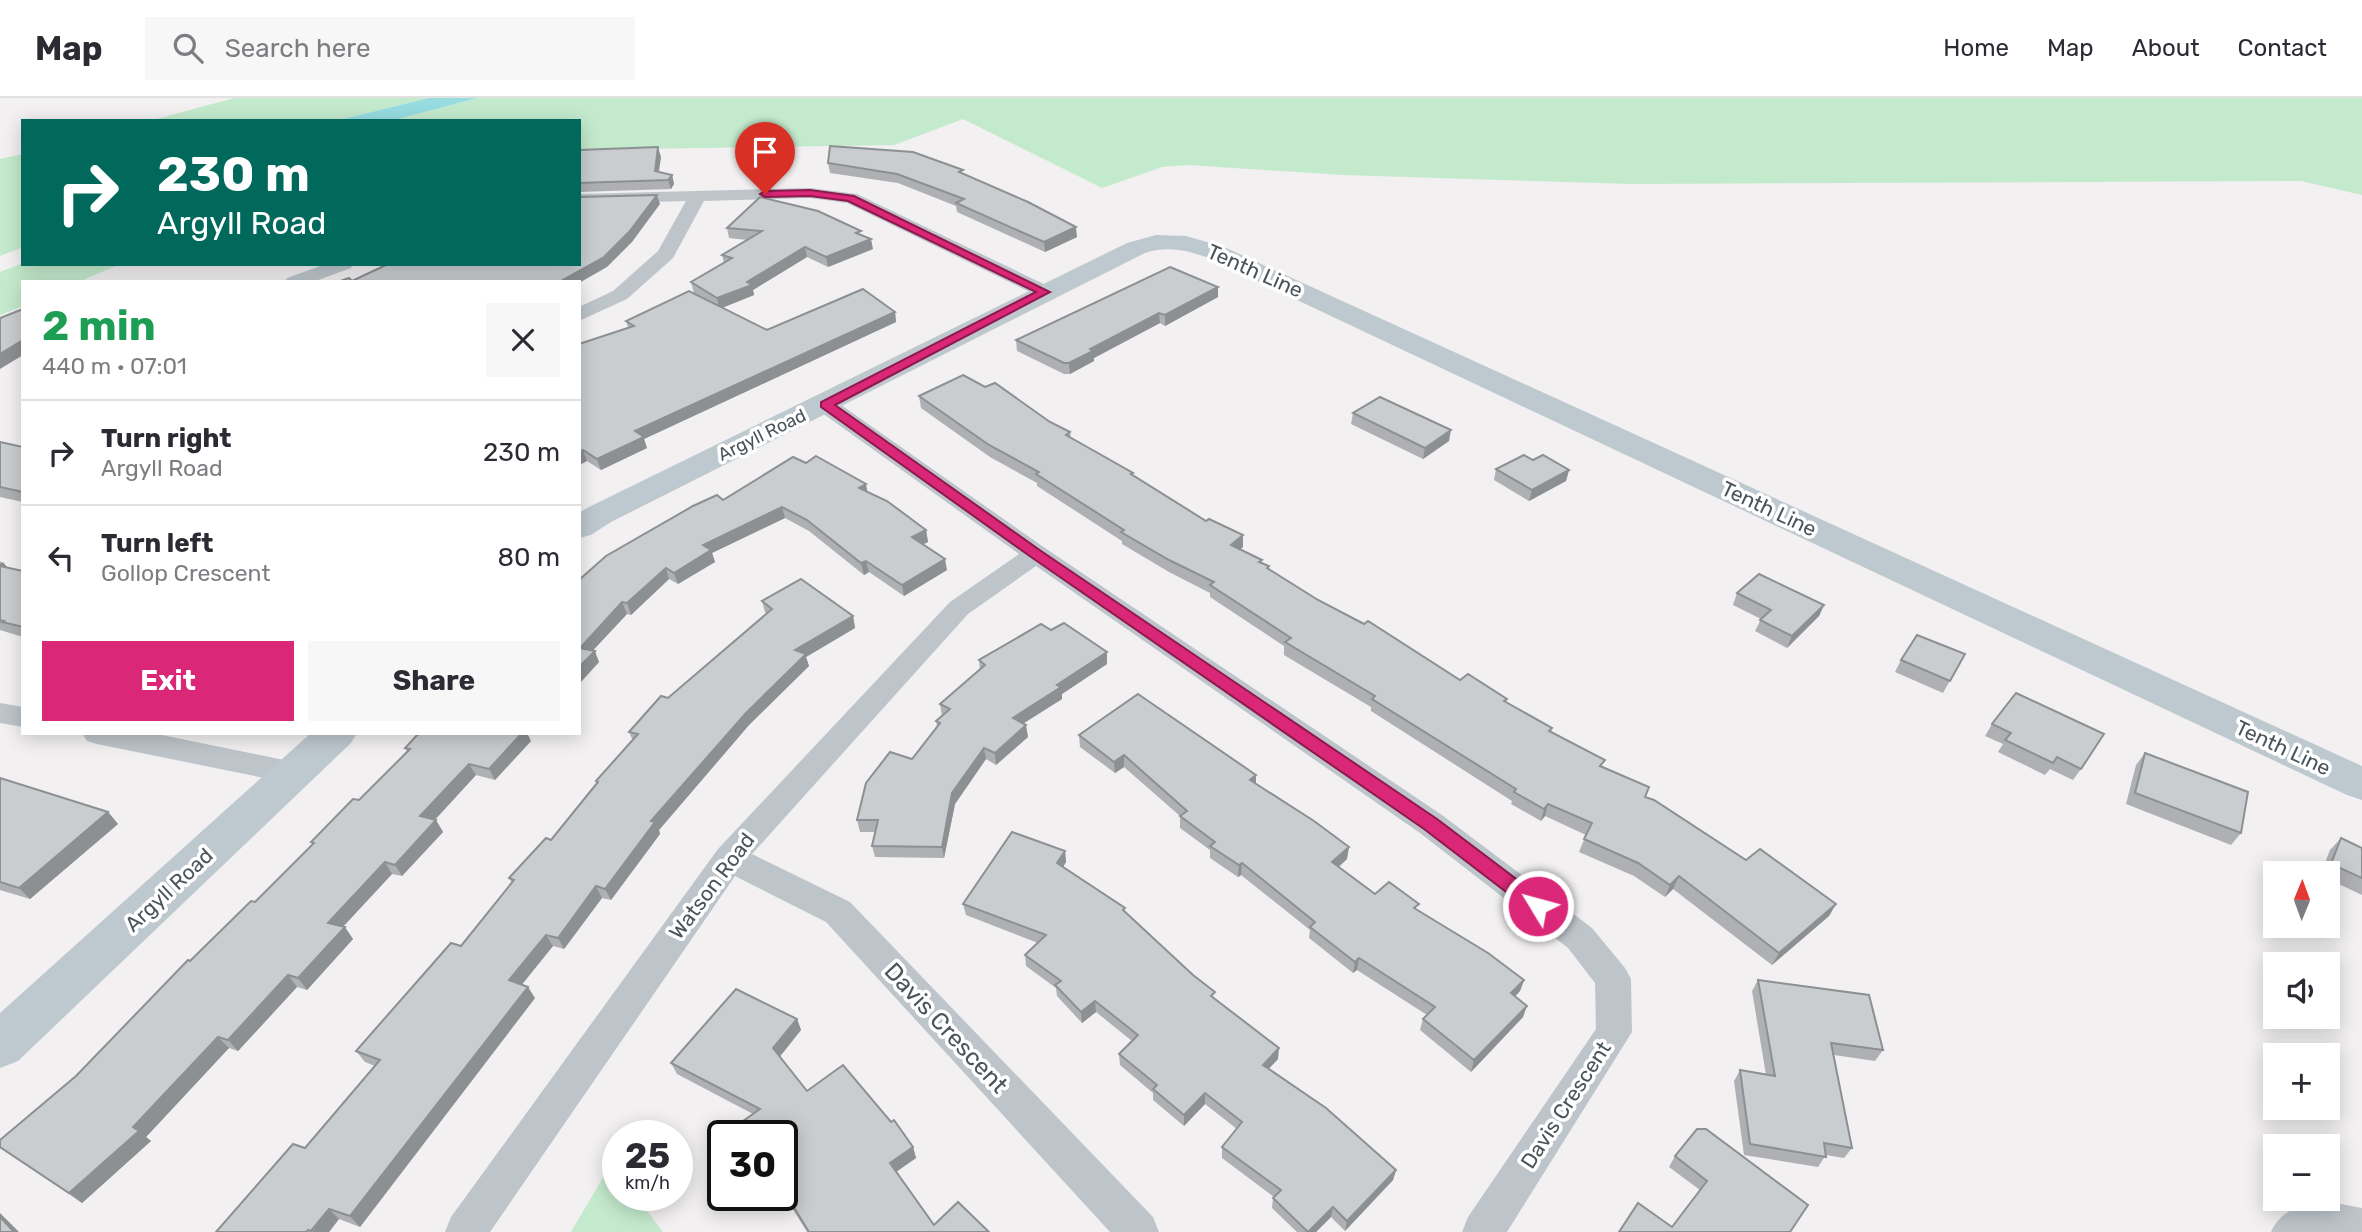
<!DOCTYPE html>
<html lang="en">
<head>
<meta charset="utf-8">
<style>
	:root { --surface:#fff; --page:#f7f7f7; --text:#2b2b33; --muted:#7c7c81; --line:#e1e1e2; --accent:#db2777 }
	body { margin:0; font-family:Rubik,sans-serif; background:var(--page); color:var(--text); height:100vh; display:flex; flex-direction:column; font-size:26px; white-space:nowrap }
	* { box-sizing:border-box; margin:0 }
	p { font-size:23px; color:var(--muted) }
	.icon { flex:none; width:38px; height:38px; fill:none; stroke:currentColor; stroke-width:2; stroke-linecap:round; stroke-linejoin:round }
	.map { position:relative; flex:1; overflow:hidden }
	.side { position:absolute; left:21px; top:182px; width:560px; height:455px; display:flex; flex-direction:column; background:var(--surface); border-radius:0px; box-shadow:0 4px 18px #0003 }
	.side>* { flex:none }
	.hud { position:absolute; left:21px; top:21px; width:560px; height:147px; border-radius:0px; box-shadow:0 4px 18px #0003; background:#00695c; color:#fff; overflow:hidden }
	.needle { width:46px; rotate:1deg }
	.tools { position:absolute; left:2263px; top:763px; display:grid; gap:14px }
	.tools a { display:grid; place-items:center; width:77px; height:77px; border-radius:0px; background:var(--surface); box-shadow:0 4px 18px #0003; font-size:35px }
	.speed { position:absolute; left:602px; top:1022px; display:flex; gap:14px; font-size:35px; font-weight:700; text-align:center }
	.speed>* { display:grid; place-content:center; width:91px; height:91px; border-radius:50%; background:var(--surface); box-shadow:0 4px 18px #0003; line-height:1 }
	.speed small { font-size:18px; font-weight:400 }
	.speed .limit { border:4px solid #111; border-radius:10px; background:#fff; color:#111 }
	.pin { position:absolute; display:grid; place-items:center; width:60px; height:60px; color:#fff; margin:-72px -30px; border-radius:50% 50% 50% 0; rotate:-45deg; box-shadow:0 0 7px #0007 }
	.pin .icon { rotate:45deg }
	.me { position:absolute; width:77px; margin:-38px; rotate:307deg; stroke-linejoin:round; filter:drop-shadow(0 0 5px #0008) }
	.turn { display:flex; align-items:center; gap:24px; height:147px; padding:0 21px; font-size:32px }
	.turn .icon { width:91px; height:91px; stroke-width:2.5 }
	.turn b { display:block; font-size:49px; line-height:60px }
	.round { display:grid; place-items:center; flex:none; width:74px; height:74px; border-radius:0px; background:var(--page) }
	.head { display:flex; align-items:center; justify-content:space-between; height:119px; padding:0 21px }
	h1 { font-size:42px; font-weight:700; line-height:52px; color:#1e9e55 }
	.button { display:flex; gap:14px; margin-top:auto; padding:14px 21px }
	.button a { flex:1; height:80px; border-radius:0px; background:var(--accent); color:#fff; font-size:28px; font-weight:700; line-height:80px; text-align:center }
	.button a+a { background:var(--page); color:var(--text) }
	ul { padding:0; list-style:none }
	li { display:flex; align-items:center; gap:21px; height:105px; padding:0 21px; border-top:2px solid var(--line) }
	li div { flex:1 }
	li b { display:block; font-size:26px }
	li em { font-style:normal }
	header { display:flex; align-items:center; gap:42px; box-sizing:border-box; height:98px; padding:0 35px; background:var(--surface); border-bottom:2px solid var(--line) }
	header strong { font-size:33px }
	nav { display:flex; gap:38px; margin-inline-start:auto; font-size:24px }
	.search { width:490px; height:63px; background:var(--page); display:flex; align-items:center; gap:18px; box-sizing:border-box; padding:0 24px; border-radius:0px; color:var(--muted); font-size:26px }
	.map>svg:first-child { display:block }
	.green { fill:#c4eacd }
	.water { fill:#96dce1 }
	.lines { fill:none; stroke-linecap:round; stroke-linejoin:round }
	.street { fill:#bdc5cb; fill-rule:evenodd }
	.secondary { fill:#bec8cf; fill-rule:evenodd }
	.wall { fill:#aeb0b3 }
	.shaded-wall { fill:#8d9092 }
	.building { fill:#cacdd0; stroke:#8d9092; stroke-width:2 }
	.route { fill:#db2777; stroke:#8e194d; stroke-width:2 }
	.labels { text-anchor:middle; stroke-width:7; stroke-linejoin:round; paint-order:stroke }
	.far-street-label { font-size:18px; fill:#4a555b; stroke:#fff }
	.street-label { font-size:21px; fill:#4a555b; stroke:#fff }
	.near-street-label { font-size:24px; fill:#4a555b; stroke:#fff }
</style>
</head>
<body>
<header>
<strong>Map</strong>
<div class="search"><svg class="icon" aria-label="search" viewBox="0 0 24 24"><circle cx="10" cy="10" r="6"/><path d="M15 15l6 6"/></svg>Search here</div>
<nav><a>Home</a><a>Map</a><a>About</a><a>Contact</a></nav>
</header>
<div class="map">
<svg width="2362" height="1134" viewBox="0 0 2362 1134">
	<rect width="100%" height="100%" fill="#f2f0f0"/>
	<g class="green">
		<polygon points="234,0 429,0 335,23 149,23"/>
		<polygon points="477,0 2362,0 2362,97 2301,83 1632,86 1343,77 1189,67 1162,69 1102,90 963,21 894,47 579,52 579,23 391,23"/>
		<polygon points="23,56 23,149 0,158 0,61"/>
		<polygon points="23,165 23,166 120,166 79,184 23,184 23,208 0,217 0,174"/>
		<polygon points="611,1066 618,1074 618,1097 635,1097 663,1134 571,1134"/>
	</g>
	<polygon class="water" points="429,0 477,0 391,23 335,23"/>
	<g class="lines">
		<g class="street">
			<polygon points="810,90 857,96 1052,190 1055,194 1045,200 1038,198 847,105 810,100 704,103 673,160 627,201 579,223 579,209 613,193 658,153 686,103 579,106 579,96"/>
			<polygon points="326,166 353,166 351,170 313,184 285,184 287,180"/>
			<polygon points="826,300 834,302 1045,450 1442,717 1592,830 1625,870 1631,881 1632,934 1507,1134 1462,1134 1468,1119 1596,931 1595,885 1568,850 1420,735 1036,468 968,516 752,756 850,804 1153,1119 1159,1134 1110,1134 826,824 735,778 490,1134 445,1134 451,1119 718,751 950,504 1019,456 818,312 815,307 818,302"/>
			<polygon points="0,605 23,609 23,629 0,625"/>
			<polygon points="82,635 152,635 294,664 305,667 309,675 305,683 294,686 97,646 87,643"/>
			<path d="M2336,1105l26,5v24h-91c11,-26 38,-30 65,-29z"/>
		</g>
		<g class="secondary">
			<path d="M1156,137l30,1 38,11 1138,519v34l-15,-5 -1141,-538c-20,-7 -40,-11 -61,-4l-534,269 -20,13 -12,3v-25l8,-5 540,-265z"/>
			<polygon points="311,635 357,635 351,645 18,963 0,970 0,915"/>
		</g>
	</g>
	<g class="wall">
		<polygon points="579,52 661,59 659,74 672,77 674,86 671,91 579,94"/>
		<polygon points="828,65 964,76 1077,139 1045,154 957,114 956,108 898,85 830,75"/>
		<polygon points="727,130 862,137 873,151 828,169 807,159 753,192 754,197 722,210 767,232 895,214 896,224 644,341 647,350 601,372 587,363 579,367 579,246 628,229 626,223 703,200 694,195 691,184 724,165 722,157 748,142 729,140"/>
		<polygon points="1218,199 1165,228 1160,225 1094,260 1094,263 1070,276 1064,276 1017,253 1016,242"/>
		<polygon points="919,298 1050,324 1070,334 1071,340 1133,375 1133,378 1243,449 1240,451 1269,468 1269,471 1318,502 1460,582 1507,601 1506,604 1552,630 1551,635 1646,699 1746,762 1836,806 1829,818 1772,867 1673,791 1665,799 1634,778 1579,754 1586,737 1545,718 1541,723 1511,706 1512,703 1371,613 1371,609 1284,557 1284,548 1210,499 1210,495 1169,474 1122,446 1122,443 1037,388 1037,385 990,359 921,310"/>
		<polygon points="1353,315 1449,343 1423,361 1351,326"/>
		<polygon points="0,344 23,349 23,404 0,399"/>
		<polygon points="1533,362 1569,372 1566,383 1529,403 1494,382 1496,371"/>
		<polygon points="868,394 926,432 928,444 923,446 947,472 904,498 869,474 864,477 809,433 785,420 712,455 715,464 678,486 669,481 631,517 627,516 593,552 599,564 579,586 579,482 723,402"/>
		<polygon points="0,463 8,470 23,473 23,539 0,532"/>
		<polygon points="1737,495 1824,507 1819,518 1787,550 1755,533 1761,521 1733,507"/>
		<polygon points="762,503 853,518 855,530 806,559 809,568 749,627 659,732 660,736 611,802 602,800 564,851 553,848 521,887 535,900 360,1129 339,1121 329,1134 216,1134 305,1050 375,968 365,964 356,953 461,848 512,785 509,780 551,742 597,686 596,683 633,643 629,634 767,516 765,514"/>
		<polygon points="1051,532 1107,566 1062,596 1062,601 1023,626 1028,639 996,667 986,661 955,706 944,760 875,759 872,748 875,734 860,734 857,722 912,661 937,628 936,623 942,618 940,606 980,572 979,562"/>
		<polygon points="1965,556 1943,595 1895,574 1901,562"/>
		<polygon points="1992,626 2081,671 2073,682 2050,671 2045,677 1998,654 2003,646 1985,638"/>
		<polygon points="1079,637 1256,677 1256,686 1347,761 1339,769 1375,796 1417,812 1524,882 1520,893 1515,899 1523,919 1471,974 1420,932 1423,921 1427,917 1357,872 1353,875 1309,840 1310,832 1241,777 1238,779 1210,760 1210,752 1180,730 1180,718 1124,669 1115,675 1080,649"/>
		<polygon points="531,643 495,682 476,677 435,722 443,734 402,778 392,776 343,829 353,841 307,892 297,889 238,953 229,950 146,1039 151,1043 82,1105 0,1050 76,978 190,863 255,804 313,747 311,744 359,702 407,654 405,650"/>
		<polygon points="2145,655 2241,735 2231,747 2126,706 2136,667"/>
		<polygon points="0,680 108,714 118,726 30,801 0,792"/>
		<polygon points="2341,740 2362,750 2362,797 2328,781 2328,775 2321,775 2330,752"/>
		<polygon points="1065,753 1066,764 1063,769 1125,814 1278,961 1268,971 1396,1072 1393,1082 1345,1133 1331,1119 1316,1134 1297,1134 1272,1110 1273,1100 1274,1099 1222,1060 1222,1049 1237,1031 1205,1006 1184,1028 1153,1002 1153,995 1120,967 1119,956 1132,943 1096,914 1082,925 1057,898 1056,890 1026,868 1025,857 1038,845 966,817 963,806"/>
		<polygon points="1758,882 1883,952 1875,963 1834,957 1852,1050 1844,1060 1826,1057 1818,1069 1744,1057 1734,983 1740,972 1766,977 1752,893"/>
		<polygon points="797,921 801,932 780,958 807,993 891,1024 913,1049 916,1060 896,1074 934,1127 989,1134 807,1134 782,1094 782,1038 741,1038 736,1028 753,1016 677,976 671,965"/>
		<polygon points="1675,1058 1790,1134 1672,1129 1700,1092 1669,1069"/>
	</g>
	<g class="shaded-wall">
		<polygon points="658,49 661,59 657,82 655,73"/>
		<polygon points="672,77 674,86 671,91 668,82"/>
		<polygon points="657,97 660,106 632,144 607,169 579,185 559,184"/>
		<polygon points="1076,129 1077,139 1045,154 1044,144"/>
		<polygon points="871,141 873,151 828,169 826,159"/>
		<polygon points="805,149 807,159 753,192 754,197 719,211 717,200 747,184"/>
		<polygon points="1218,189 1218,199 1165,228 1165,217"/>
		<polygon points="895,214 896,224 644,341 647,350 601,372 597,361 635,333"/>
		<polygon points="1159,215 1160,225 1094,260 1094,263 1070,276 1069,265 1090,251"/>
		<polygon points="23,242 23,257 0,271 0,256"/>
		<polygon points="1451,332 1449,343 1423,361 1425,350"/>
		<polygon points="583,352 587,363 579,367 579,354"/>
		<polygon points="1569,372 1566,383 1529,403 1532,392"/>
		<polygon points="866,386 868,397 859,390"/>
		<polygon points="782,409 785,420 712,455 715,464 678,486 674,475 703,447"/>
		<polygon points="926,432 928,444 914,451 912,439"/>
		<polygon points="1243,437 1243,449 1231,459 1231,447"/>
		<polygon points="945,461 947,472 904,498 902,487"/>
		<polygon points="866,463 869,474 864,477 861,465"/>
		<polygon points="3,464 12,475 0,471 0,466"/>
		<polygon points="666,470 669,481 631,517 627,505"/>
		<polygon points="622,504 627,516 585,561 580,550"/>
		<polygon points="1824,507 1819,518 1787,550 1792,538"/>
		<polygon points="853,518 855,530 806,559 809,568 749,627 659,732 660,736 611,802 605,791 651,723 795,552"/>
		<polygon points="595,553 599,564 579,586 579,569"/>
		<polygon points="1107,554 1107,566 1062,596 1062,601 1014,631 1013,620 1057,587"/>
		<polygon points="1026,627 1028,639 996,667 995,655"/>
		<polygon points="516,635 527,635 531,643 495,682 489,671"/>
		<polygon points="984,650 986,661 955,706 944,760 942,749 952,695"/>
		<polygon points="1124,657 1124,669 1115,675 1114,664"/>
		<polygon points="469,666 476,677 427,730 420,718"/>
		<polygon points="1256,677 1256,689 1250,682"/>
		<polygon points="1548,706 1545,718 1541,723 1544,711"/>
		<polygon points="108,714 118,726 30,801 19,790"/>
		<polygon points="436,722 443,734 402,778 395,767"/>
		<polygon points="1349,749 1347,761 1331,775 1332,764"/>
		<polygon points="1065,753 1066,764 1059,776 1057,765"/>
		<polygon points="385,764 392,776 336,836 328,825"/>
		<polygon points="1242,765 1241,777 1238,779 1239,767"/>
		<polygon points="1679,778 1673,791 1665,799 1670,787"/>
		<polygon points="596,788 602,800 564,851 558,840"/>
		<polygon points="1836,806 1829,818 1772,867 1779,855"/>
		<polygon points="345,829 353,841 307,892 298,880"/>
		<polygon points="546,837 553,848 516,894 509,882"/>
		<polygon points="1359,860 1357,872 1353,875 1355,864"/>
		<polygon points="288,877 297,889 238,953 228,942"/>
		<polygon points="1524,882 1520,893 1507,906 1511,895"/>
		<polygon points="528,889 535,900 360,1129 350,1118"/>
		<polygon points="1095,903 1096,914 1082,925 1081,914"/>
		<polygon points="1527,908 1523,919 1471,974 1474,962"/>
		<polygon points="797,921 801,932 778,961 773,950"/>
		<polygon points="218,939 229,950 146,1039 151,1043 82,1105 69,1095"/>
		<polygon points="1279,950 1278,961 1262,978 1263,967"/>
		<polygon points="1205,995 1205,1006 1184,1028 1184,1017"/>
		<polygon points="913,1049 916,1060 893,1076 890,1065"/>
		<polygon points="1396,1072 1393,1082 1345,1133 1347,1123"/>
		<polygon points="1333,1109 1331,1119 1316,1134 1308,1134"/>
		<polygon points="329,1111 339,1121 329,1134 312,1134"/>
		<polygon points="0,1115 19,1134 14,1134 0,1119"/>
	</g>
	<g class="building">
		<polygon points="830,48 913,54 963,72 959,74 1028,104 1076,129 1044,144 956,105 964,101 897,76 828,65"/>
		<polygon points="658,49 655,73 672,77 668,82 579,85 579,52"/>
		<polygon points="657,97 629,134 604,159 559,184 338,184 349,180 352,183 388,166 579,166 579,99"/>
		<polygon points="760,99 818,113 861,133 856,135 871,141 826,159 805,149 747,184 752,187 717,200 691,184 732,160 722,157 762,133 727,130"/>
		<polygon points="1170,169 1218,189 1165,217 1159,215 1090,251 1093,253 1069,265 1064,265 1016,242"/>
		<polygon points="863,191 895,214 635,333 644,339 597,361 583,352 579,354 579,246 634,228 626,223 689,193 767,232"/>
		<polygon points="23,211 23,242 0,256 0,220"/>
		<polygon points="963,277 985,289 995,285 1050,324 1070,334 1066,337 1133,375 1131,376 1206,423 1209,421 1243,437 1231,447 1262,462 1259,464 1269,468 1267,470 1318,502 1364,526 1368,523 1460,582 1468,576 1507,601 1504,603 1552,630 1549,633 1605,662 1600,668 1649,689 1645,699 1654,702 1746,762 1760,751 1836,806 1779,855 1679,778 1670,787 1638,765 1584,741 1592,725 1548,706 1544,711 1514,694 1516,691 1372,601 1375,598 1285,544 1291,540 1210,487 1214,484 1169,462 1121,434 1124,432 1036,376 1039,374 989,347 919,298"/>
		<polygon points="1380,299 1451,332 1425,350 1353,315"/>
		<polygon points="0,344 23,349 23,394 0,389"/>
		<polygon points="1524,357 1533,362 1543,357 1569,372 1532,392 1496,371"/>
		<polygon points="816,358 866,386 859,390 887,403 926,432 912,439 945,461 902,487 866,463 861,465 807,422 782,409 703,447 711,452 674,475 666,470 627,505 622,504 580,550 595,553 579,569 579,482 606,458 693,408 717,397 723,402 793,359 806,365"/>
		<polygon points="0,468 23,473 23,529 2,524 4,523 0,522"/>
		<polygon points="1759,476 1824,507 1792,538 1760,522 1771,512 1737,495"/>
		<polygon points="801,481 853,518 795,552 806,556 746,615 651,723 655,724 605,791 596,788 558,840 546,837 509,882 528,889 350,1118 329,1111 311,1133 308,1132 306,1134 216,1134 293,1046 305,1050 380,962 356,953 451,845 461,848 514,782 509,780 546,740 551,742 598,684 596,683 638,636 629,634 661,598 668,600 772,511 762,503"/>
		<polygon points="1064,525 1107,554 1057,587 1061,589 1013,620 1026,627 995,655 984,650 952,695 942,749 872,748 878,722 857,722 866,685 890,654 912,661 940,625 936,623 950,611 940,606 985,567 979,562 1041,526 1051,532"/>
		<polygon points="1917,537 1965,556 1950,583 1901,562"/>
		<polygon points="2016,595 2104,636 2081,671 2057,659 2053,665 2005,642 2011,635 1992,626"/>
		<polygon points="1138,596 1256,677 1250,682 1314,723 1349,749 1332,764 1375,796 1389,784 1419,806 1414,810 1488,855 1524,882 1511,895 1527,908 1474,962 1423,921 1435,909 1359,860 1355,864 1310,829 1315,824 1242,765 1239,767 1210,748 1215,744 1180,718 1187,713 1124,657 1114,664 1079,637"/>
		<polygon points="419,635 522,635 489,671 469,666 420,718 436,722 395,767 385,764 328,825 345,829 298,880 288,877 228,942 218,939 133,1029 139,1033 69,1095 0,1049 0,1042 76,978 188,862 190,863 251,803 255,804 314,745 311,744 353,701 359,702 410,651 405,650"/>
		<polygon points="2145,655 2248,694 2241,735 2135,695"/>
		<polygon points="0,680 108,714 19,790 0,784"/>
		<polygon points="1012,734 1065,753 1057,765 1125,810 1123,812 1193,877 1215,894 1211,898 1279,950 1263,967 1326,1010 1396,1072 1347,1123 1333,1109 1308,1134 1273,1100 1281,1092 1222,1049 1242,1024 1205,995 1184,1017 1153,991 1157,987 1119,956 1138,937 1095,903 1081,914 1055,887 1061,883 1025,857 1046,837 963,806"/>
		<polygon points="2341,740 2362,750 2362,780 2331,766"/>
		<polygon points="1758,882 1869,897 1883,952 1831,945 1852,1050 1824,1045 1826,1059 1750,1046 1740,972 1775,978"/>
		<polygon points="736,891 797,921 773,950 807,993 843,967 891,1024 894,1022 913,1049 890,1065 934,1127 958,1104 989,1134 809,1134 782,1090 782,1038 743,1038 736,1028 760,1011 671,965"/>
		<polygon points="1697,1031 1706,1031 1808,1107 1790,1134 1619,1134 1638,1105 1672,1129 1707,1083 1675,1058"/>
		<polygon points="0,1119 14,1134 0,1134"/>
	</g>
	<polygon class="route" points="810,92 854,98 1050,194 835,307 1041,453 1437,721 1544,802 1547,808 1544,813 1538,815 1531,813 1424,731 1031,459 821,309 821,304 1036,194 848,103 810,98 765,99 760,96 765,93"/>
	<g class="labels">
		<g class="far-street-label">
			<text transform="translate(762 337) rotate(-26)" y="6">Argyll Road</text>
		</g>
		<g class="street-label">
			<text transform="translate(1255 173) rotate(24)" y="7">Tenth Line</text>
			<text transform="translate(1769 411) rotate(25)" y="7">Tenth Line</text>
			<text transform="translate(2283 650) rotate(25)" y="7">Tenth Line</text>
			<text transform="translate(712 788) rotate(-53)" y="7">Watson Road</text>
			<text transform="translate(169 792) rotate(-43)" y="7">Argyll Road</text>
			<text transform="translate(1566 1007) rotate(-57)" y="7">Davis Crescent</text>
		</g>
		<g class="near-street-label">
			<text transform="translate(946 930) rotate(47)" y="8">Davis Crescent</text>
		</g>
	</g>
</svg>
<div class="tools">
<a><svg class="needle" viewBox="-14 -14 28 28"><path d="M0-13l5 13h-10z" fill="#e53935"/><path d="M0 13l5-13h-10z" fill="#7c7c81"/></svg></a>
<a><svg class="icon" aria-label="sound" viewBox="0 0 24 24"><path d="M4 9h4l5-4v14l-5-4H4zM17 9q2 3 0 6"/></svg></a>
<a>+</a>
<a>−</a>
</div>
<div class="speed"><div>25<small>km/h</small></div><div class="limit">30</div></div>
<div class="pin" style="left:765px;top:96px;background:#d93025"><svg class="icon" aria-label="arrive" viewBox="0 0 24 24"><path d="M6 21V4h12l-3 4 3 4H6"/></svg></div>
<svg class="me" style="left:1538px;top:808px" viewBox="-20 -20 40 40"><circle r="17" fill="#db2777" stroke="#fff" stroke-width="3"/><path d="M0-11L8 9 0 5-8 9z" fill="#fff"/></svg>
<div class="hud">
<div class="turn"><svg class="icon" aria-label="right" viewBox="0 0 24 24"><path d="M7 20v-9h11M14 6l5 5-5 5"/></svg><div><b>230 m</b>Argyll Road</div></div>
</div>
<section class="side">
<div class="head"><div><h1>2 min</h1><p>440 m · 07:01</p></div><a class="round"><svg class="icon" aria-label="close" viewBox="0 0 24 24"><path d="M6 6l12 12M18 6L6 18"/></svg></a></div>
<ul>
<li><svg class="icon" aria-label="right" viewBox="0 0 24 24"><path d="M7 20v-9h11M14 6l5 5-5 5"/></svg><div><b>Turn right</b><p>Argyll Road</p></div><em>230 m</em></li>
<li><svg class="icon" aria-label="left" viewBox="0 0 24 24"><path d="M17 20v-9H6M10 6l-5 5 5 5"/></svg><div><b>Turn left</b><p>Gollop Crescent</p></div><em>80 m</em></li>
</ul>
<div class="button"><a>Exit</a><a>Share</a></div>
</section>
</div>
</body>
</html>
